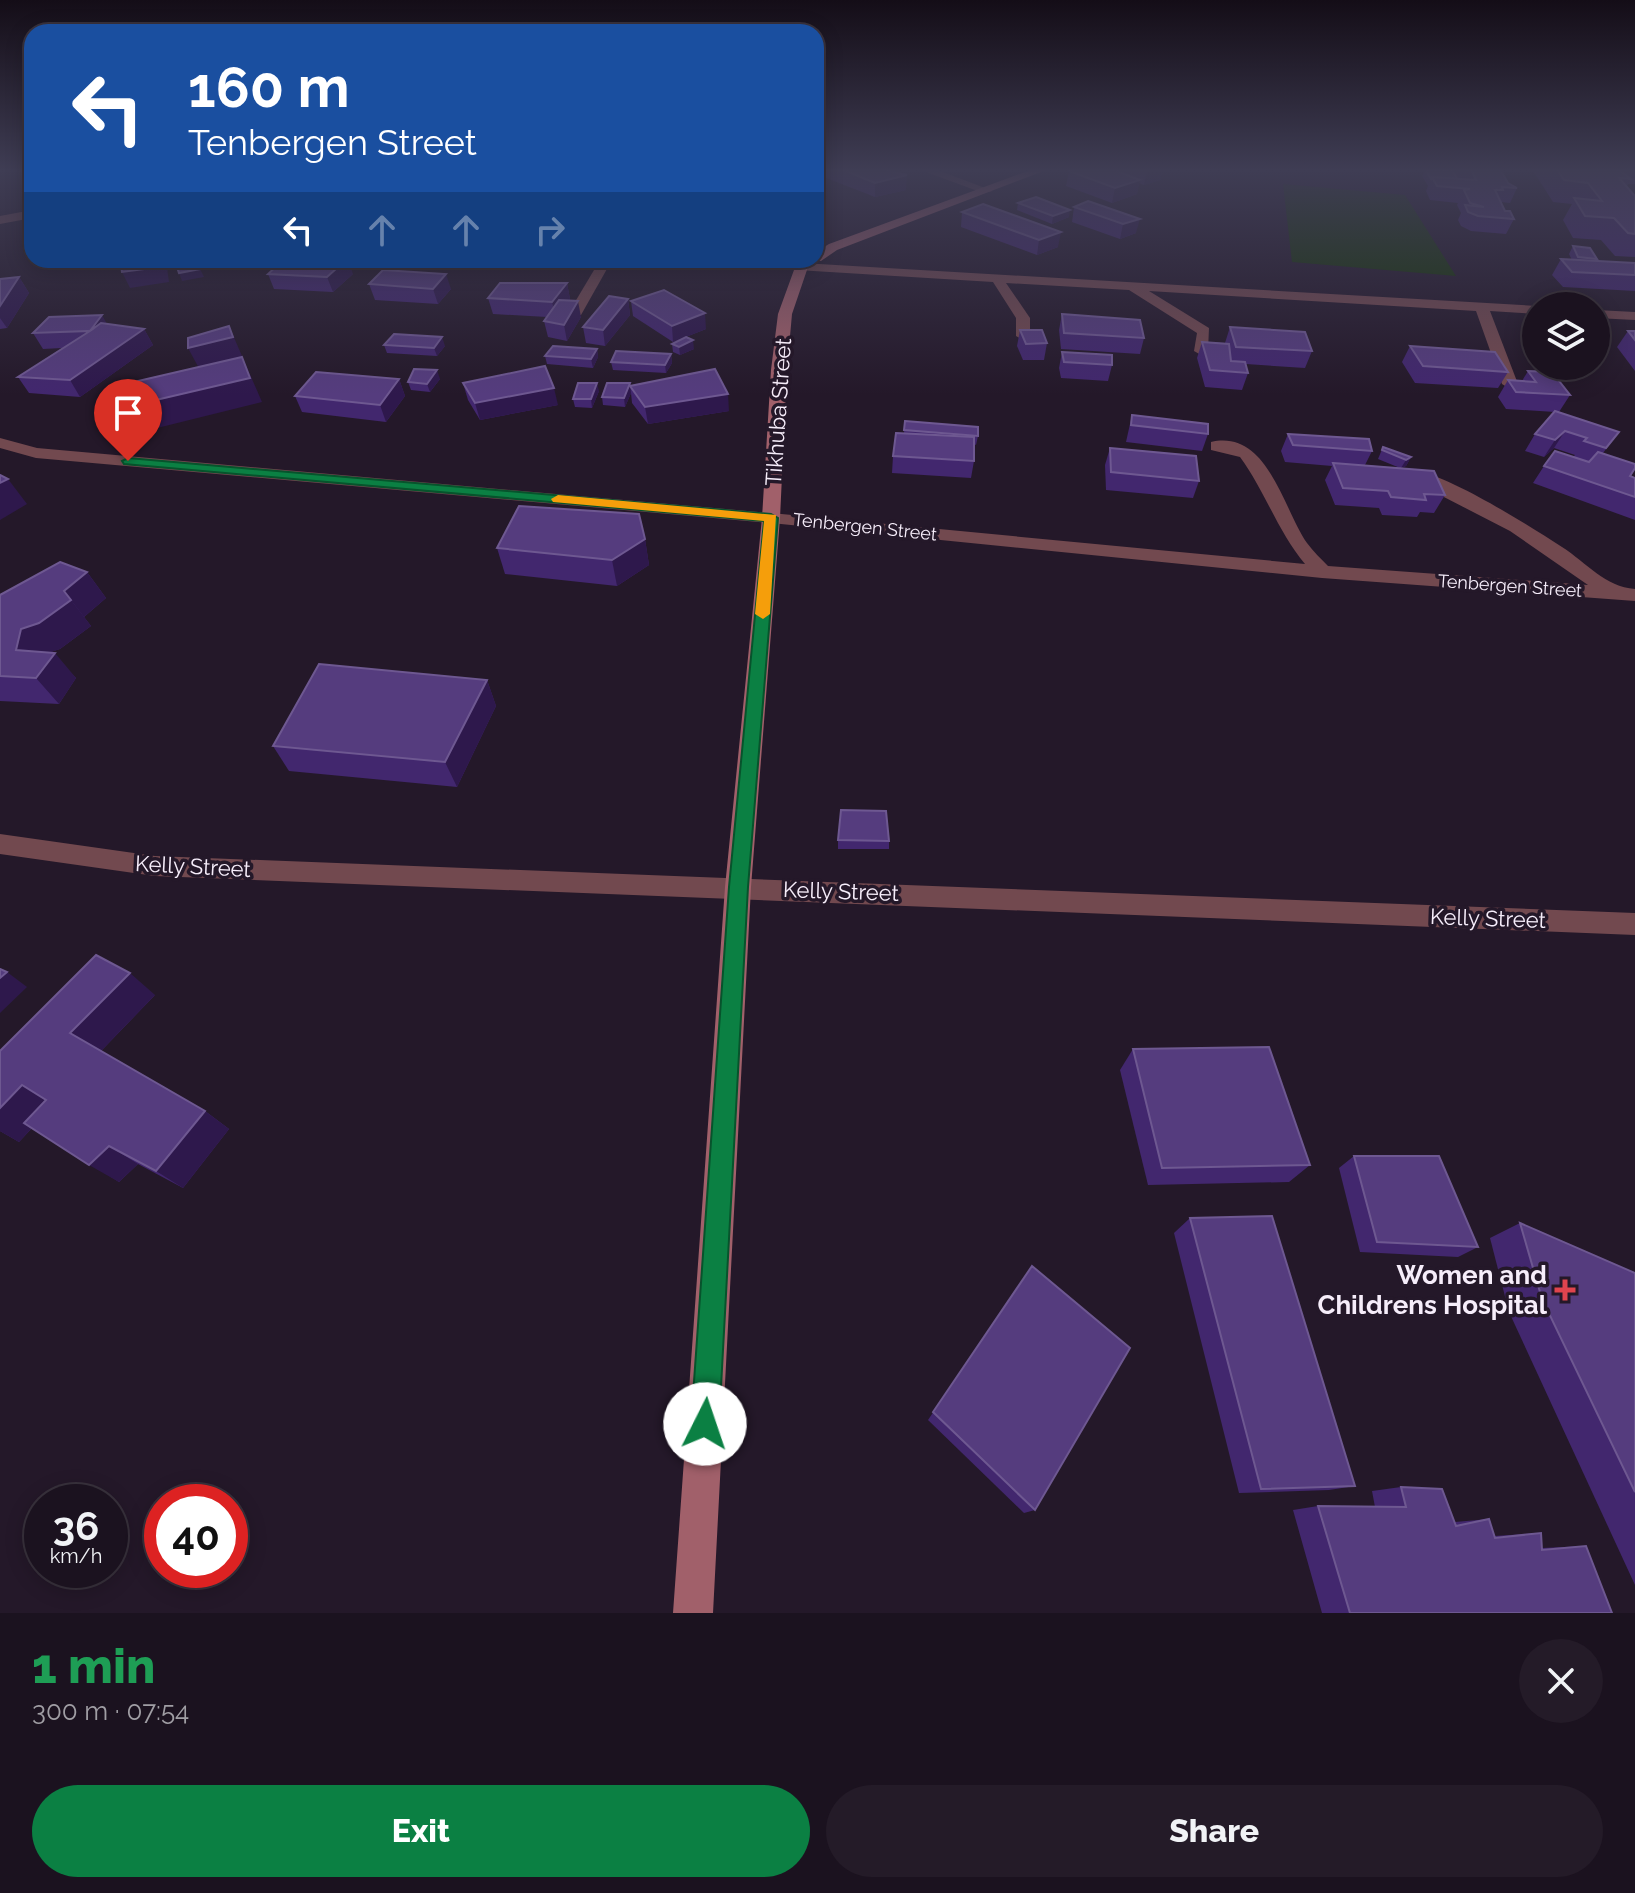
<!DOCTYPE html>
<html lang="en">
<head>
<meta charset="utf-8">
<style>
	:root { --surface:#1b121f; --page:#241b28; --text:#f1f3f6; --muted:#a09ea4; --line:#39323d; --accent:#0b8043 }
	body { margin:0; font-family:Raleway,sans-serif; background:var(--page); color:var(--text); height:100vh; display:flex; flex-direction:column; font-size:30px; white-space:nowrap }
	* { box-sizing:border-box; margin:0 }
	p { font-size:26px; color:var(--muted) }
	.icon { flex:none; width:44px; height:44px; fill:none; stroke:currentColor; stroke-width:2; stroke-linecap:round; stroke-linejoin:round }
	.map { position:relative; height:1613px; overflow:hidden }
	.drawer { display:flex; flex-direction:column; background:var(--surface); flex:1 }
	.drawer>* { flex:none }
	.top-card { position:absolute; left:24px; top:24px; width:800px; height:244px; border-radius:24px; box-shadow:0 4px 20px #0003,0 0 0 2px var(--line); background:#1a4fa0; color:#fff; overflow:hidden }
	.fabs { position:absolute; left:1522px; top:292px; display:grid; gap:16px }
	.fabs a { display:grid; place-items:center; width:88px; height:88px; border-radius:50%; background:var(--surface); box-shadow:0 4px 20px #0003,0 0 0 2px var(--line); font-size:40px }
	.speed { position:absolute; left:24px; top:1484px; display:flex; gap:16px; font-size:40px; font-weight:700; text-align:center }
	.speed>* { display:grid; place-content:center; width:104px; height:104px; border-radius:50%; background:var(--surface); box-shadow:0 4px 20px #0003,0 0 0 2px var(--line); line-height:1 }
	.speed small { font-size:20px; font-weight:400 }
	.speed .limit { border:12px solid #d22; background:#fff; color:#111 }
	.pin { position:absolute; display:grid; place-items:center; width:68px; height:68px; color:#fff; margin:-82px -34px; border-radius:50% 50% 50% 0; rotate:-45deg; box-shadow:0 0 8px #0007 }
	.pin .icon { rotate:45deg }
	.me { position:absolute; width:88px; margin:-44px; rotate:4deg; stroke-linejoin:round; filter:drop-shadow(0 0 6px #0008) }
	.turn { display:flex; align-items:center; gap:28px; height:168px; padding:0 32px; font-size:36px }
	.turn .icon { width:104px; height:104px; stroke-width:2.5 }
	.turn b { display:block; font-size:56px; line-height:68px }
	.lanes { display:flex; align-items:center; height:76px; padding:0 32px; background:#0003; justify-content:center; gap:40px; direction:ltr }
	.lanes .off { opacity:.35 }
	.round { display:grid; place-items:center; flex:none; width:84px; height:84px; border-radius:42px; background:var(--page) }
	.overview { display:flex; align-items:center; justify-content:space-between; height:136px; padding:0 32px }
	h1 { font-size:48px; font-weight:800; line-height:60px; color:#1e9e55 }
	.button { display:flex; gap:16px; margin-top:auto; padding:16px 32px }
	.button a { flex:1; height:92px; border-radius:48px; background:var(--accent); color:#fff; font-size:32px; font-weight:800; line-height:92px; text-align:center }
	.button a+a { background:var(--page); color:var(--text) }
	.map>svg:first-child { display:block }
	.green { fill:#153404 }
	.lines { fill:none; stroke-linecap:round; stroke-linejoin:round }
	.street { fill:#72494f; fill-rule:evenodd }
	.secondary { fill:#a1606a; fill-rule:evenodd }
	.wall { fill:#42276e }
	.shaded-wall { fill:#2e184c }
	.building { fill:#553c7e; stroke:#6e5891; stroke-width:2 }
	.route { fill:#0b8043; stroke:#07532c; stroke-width:2 }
	.slow { fill:#f59e0b }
	.health-dot { fill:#e0444e; stroke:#241829; stroke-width:3 }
	.labels { text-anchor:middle; stroke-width:7; stroke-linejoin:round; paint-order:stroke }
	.far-street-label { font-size:18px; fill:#f6edfa; stroke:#241829 }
	.street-label { font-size:22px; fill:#f6edfa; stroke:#241829 }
	.near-poi-label { font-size:26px; font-weight:bold; fill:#f6edfa; stroke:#241829; text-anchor:end }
</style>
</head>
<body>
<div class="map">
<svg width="1635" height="1613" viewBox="0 0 1635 1613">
	<rect width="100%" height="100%" fill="#241829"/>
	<polygon class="green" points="1283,184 1405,195 1456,276 1292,262"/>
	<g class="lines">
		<g class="street">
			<polygon points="918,169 935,169 993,191 983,193"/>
			<polygon points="32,210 32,218 0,224 0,216"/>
			<polygon points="600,260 612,260 581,315 571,315 569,312"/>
			<polygon points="802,263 1537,306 1536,314 1490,311 1518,384 1510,389 1502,384 1476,311 1149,291 1209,328 1208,351 1201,355 1194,351 1197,333 1129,290 1006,283 1030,318 1030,336 1023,340 1016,336 1016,318 993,282 797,270 797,264"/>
			<polygon points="1596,310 1635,312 1635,320 1596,318"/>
			<path d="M0,438l37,10 734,65 534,51c-27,-32 -40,-73 -65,-107l-29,-7v-8c57,-13 72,67 96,101 6,8 14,16 21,23l260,19 -78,-54 -103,-53 -3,-4 9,-5c44,11 110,53 149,78 25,16 43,40 73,42v12l-313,-23 -551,-55 -735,-65 -36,-10z"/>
			<polygon points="0,834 155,856 1635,913 1635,935 155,876 0,854"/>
		</g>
		<g class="secondary">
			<polygon points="1033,169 1049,169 837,250 821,261 811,260 816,260 816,252 829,244"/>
			<path d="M705,260c24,0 85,-6 103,7l-16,47 -5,56 -7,148 -29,369 -38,726h-40l52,-726 37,-369 9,-148 7,-56 16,-44 -83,-6z"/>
		</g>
	</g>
	<g class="wall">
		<polygon points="816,169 881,169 906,190 875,197 816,174"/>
		<polygon points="1075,169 1163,169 1160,180 1144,185 1139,183 1137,194 1112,203 1066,186 1069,171"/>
		<polygon points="1425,169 1455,175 1455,169 1500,169 1508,183 1517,188 1510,203 1501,202 1505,211 1514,219 1506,234 1471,231 1461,226 1458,220 1461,213 1457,205 1458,203 1430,200 1426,191 1428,186 1422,176"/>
		<polygon points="1532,169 1635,169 1635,184 1628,184 1627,186 1635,196 1635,257 1615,256 1601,240 1573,238 1563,220 1572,204 1553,202"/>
		<polygon points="1088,201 1136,233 1120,239 1072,222 1074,207"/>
		<polygon points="1018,203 1069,217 1052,224 1017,210"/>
		<polygon points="962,212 1058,247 1037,255 961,227"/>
		<polygon points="1573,246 1597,259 1595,261 1635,263 1635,291 1563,287 1552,275 1561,259 1572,260 1569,254"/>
		<polygon points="268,274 353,274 333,292 274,289"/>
		<polygon points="19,277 29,293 7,328 0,329 0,279"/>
		<polygon points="567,283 570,299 569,301 581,317 567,341 548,337 544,321 547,317 493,314 488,298"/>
		<polygon points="369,284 451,289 438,304 375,300"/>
		<polygon points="628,299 630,315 605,346 586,343 583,327"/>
		<polygon points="631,301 706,329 673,342 633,316"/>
		<polygon points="1062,314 1144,338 1140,354 1061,349 1059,330"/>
		<polygon points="107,324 144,329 153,345 80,397 29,393 18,377 62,348 43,349 33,333"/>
		<polygon points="1230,327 1312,351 1305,368 1246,364 1248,373 1242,390 1205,387 1197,358 1202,342 1225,343"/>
		<polygon points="1020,330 1047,343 1044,360 1023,360 1017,346"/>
		<polygon points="1628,331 1635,331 1635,371 1617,347"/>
		<polygon points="672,344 694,349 680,355 673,352"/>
		<polygon points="384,345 445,346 437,356 387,353"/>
		<polygon points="1410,346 1508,372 1498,388 1415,383 1402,362"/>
		<polygon points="597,349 598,357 593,368 547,364 545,356"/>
		<polygon points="1062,352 1112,365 1108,381 1061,378 1059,368"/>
		<polygon points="671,354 672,363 666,373 613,370 611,362"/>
		<polygon points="1528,371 1570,395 1559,412 1619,432 1603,453 1630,476 1635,478 1635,520 1533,483 1544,466 1573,457 1575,455 1554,448 1544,457 1525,451 1535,434 1555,412 1506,409 1498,397 1508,380 1522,381"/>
		<polygon points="399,379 405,396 386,422 302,412 295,396"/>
		<polygon points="440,379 430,392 411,390 408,382"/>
		<polygon points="463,383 558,405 480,420 468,400"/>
		<polygon points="630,383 631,386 729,411 648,424 632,403 631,393 625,407 603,405 602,397"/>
		<polygon points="599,391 592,408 575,407 573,399"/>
		<polygon points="1132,415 1208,434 1202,451 1126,442"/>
		<polygon points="905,421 978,436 976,445 974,444 974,461 971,478 892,473 893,456 904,433"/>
		<polygon points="1288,434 1372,451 1365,465 1400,468 1378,459 1383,447 1411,457 1406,466 1401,468 1445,495 1434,513 1420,512 1417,517 1382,515 1379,508 1335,505 1325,480 1332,466 1285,462 1281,451"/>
		<polygon points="1110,448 1199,481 1193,498 1106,490 1105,465"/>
		<polygon points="645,539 649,565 617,586 505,574 497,548"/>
		<polygon points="87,572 106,598 84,617 91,626 60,649 50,652 76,678 59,704 0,701 0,595"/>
		<polygon points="487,680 496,706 457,787 289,771 273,746"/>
		<polygon points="838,840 889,841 889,849 838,849"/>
		<polygon points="155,995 101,1051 205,1111 229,1129 183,1188 138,1164 119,1182 32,1128 19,1142 0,1131 0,1051"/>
		<polygon points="1133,1049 1310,1165 1289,1182 1148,1185 1120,1070"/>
		<polygon points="1354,1156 1478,1247 1458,1257 1360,1252 1339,1168"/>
		<polygon points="1190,1218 1355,1486 1329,1490 1239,1493 1174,1233"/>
		<polygon points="1520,1223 1635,1273 1635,1585 1509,1312 1490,1238"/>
		<polygon points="1032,1266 1035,1510 1024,1513 928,1420"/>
		<polygon points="1401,1487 1455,1522 1489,1519 1494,1536 1541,1533 1542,1548 1586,1546 1612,1613 1322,1613 1293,1510 1318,1506 1375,1507 1372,1491"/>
	</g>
	<g class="shaded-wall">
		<polygon points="1152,169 1163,169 1160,180 1144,185 1147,171"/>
		<polygon points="907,175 906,190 875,197 875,183"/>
		<polygon points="1140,180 1137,194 1112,203 1115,188"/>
		<polygon points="1070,210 1069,217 1052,224 1053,216"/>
		<polygon points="1140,219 1136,233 1120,239 1123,224"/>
		<polygon points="1061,232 1058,247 1037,255 1039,240"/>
		<polygon points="160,260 166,260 169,282 130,288 122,272"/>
		<polygon points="346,260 348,260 353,274 333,292 327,277"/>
		<polygon points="200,269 204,277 182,281 179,273"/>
		<polygon points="446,274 451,289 438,304 433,289"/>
		<polygon points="19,277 29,293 7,328 0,318 0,306"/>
		<polygon points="567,283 570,299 556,318 552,302"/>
		<polygon points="628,299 630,315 605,346 603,330"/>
		<polygon points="578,301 581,317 567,341 564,325"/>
		<polygon points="705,313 706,329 673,342 672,326"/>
		<polygon points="102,315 111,331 90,331"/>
		<polygon points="229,326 262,402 141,432 126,407 201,372 188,348"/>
		<polygon points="144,329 153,345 80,397 70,380"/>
		<polygon points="442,337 445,346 437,356 434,348"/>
		<polygon points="693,340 694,349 680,355 679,347"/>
		<polygon points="597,349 598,357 593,368 591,359"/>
		<polygon points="671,354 672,363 666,373 665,365"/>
		<polygon points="437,370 440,379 430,392 427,384"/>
		<polygon points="399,379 405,396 386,422 380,405"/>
		<polygon points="597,383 599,391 592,408 591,399"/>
		<polygon points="630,383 631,393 625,407 624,398"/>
		<polygon points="554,388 558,405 480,420 475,403"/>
		<polygon points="728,394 729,411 648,424 645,407"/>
		<polygon points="1565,431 1554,448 1544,457 1555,440"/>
		<polygon points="1411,457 1406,466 1401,468 1406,460"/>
		<polygon points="8,479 27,504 0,520 0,483"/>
		<polygon points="645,539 649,565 617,586 612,560"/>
		<polygon points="87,572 106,598 84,617 64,591"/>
		<polygon points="71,600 91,626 60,649 43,655 55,653 76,678 59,704 36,678 16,650 21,629"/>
		<polygon points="487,680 496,706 457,787 445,762"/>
		<polygon points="7,972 27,987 0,1013 0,978"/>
		<polygon points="130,973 155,995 99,1053 70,1033"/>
		<polygon points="22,1085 54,1104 19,1142 0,1131 0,1108"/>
		<polygon points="205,1111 229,1129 183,1188 156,1171"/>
		<polygon points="109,1146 138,1164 119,1182 89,1165"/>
	</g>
	<g class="building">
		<polygon points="841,169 881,169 907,175 875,183"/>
		<polygon points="1075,169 1111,169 1140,180 1115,188 1069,171"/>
		<polygon points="1425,169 1453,171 1457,179 1432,177 1431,179"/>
		<polygon points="1471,169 1500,169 1508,183 1517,188 1502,187 1503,190 1495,190 1505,211 1510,211 1514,219 1478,216 1468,212 1465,205 1484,207 1470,203 1464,190 1470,189 1437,186 1432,177 1476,180"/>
		<polygon points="1557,169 1618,169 1631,179 1619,178 1635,196 1635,234 1628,233 1614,218 1585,216 1574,198 1602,201 1588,183 1564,180"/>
		<polygon points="1036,197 1070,210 1053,216 1018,203"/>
		<polygon points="1088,201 1140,219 1123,224 1074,207"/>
		<polygon points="983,204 1061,232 1039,240 962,212"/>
		<polygon points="1573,246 1590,248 1597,259 1578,257"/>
		<polygon points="1561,259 1635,263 1635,275 1572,272"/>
		<polygon points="120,260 160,260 161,267 122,272"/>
		<polygon points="180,260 193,260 200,269 179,273 175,261"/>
		<polygon points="283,260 346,260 327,277 268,274"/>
		<polygon points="383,270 446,274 433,289 369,284"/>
		<polygon points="19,277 0,306 0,279"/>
		<polygon points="500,283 567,283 552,302 488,298"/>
		<polygon points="664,290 705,313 672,326 631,301"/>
		<polygon points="609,296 628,299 603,330 583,327"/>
		<polygon points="559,300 578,301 564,325 544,321"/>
		<polygon points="1062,314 1140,320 1144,338 1064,333"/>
		<polygon points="102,315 90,331 101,323 144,329 70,380 18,377 90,331 33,333 49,317"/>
		<polygon points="229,326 233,337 188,348 188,338"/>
		<polygon points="1230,327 1305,332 1312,351 1236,347"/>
		<polygon points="1020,330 1042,330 1047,343 1026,344"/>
		<polygon points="1628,331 1635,331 1635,340"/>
		<polygon points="394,334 442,337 434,348 384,345"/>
		<polygon points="686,337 693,340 679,347 672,344"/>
		<polygon points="1202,342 1229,344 1231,361 1245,362 1248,373 1210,370"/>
		<polygon points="553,346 597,349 591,359 545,356"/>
		<polygon points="1410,346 1495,352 1508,372 1423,366"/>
		<polygon points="616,351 671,354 665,365 611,362"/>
		<polygon points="1062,352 1112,355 1112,365 1064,362"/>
		<polygon points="242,357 250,378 126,407 125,384"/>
		<polygon points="545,366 554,388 475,403 463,383"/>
		<polygon points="414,369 437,370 427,384 408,382"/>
		<polygon points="715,369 728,394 645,407 630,386"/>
		<polygon points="1528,371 1552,372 1570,395 1516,392 1508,380 1536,382"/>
		<polygon points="316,372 399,379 380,405 295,396"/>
		<polygon points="578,383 597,383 591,399 573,399"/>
		<polygon points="607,383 630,383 624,398 602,397"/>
		<polygon points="1555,411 1619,432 1606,448 1584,441 1587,438 1565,431 1555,440 1535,434"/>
		<polygon points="1132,415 1208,424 1208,434 1131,425"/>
		<polygon points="905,421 978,427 978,436 904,430"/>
		<polygon points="896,433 974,437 974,461 893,456"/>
		<polygon points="1288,434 1369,439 1372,451 1293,445"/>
		<polygon points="1383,447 1411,457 1406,460 1382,450"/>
		<polygon points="1110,448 1196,456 1199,481 1111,472"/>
		<polygon points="1555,451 1589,462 1598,452 1635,464 1635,468 1630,476 1635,478 1635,497 1544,466"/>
		<polygon points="1333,463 1434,471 1445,495 1424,494 1426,500 1391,497 1388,491 1343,488"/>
		<polygon points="0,475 8,479 0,483"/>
		<polygon points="519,506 639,514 645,539 612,560 497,548"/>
		<polygon points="60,562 87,572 64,591 71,600 39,623 21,629 16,650 55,653 36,678 0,676 0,595"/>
		<polygon points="319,664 487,680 445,762 273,746"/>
		<polygon points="841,810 886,811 889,841 838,840"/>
		<polygon points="96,955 130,973 70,1033 205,1111 156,1171 109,1146 89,1165 24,1123 46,1100 22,1085 0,1108 0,1051"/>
		<polygon points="0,969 7,972 0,978"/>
		<polygon points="1269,1047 1310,1165 1162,1168 1133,1049"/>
		<polygon points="1354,1156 1439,1156 1478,1247 1377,1242"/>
		<polygon points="1272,1216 1355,1486 1261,1489 1190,1218"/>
		<polygon points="1520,1223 1635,1273 1635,1492 1542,1299"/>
		<polygon points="1032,1266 1130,1348 1035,1510 933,1412"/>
		<polygon points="1401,1487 1442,1489 1456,1526 1489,1519 1495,1538 1541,1533 1542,1550 1586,1546 1612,1613 1350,1613 1318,1506 1406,1507"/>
	</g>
	<linearGradient id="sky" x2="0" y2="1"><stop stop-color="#140d17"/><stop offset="0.43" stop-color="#3f3d54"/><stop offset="1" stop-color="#3f3d54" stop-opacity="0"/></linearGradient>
	<rect width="1635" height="395" fill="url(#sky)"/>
	<polygon class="route" points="128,458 771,514 778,518 748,887 719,1424 715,1433 705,1438 695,1433 691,1424 729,887 764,521 124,464 122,461"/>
	<polygon class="slow" points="558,495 776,515 770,614 763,619 755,614 764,521 553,502 551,499"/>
	<path class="health-dot" d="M1561 1278h8v8h8v8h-8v8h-8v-8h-8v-8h8z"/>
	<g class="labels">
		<g class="far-street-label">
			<text transform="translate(865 527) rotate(6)" y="6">Tenbergen Street</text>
			<text transform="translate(1510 586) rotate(4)" y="6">Tenbergen Street</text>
		</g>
		<g class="street-label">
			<text transform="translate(778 412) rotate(-86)" y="8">Tikhuba Street</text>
			<text transform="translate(193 866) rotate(3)" y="8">Kelly Street</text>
			<text transform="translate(841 891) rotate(2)" y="8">Kelly Street</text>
			<text transform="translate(1488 918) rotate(2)" y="8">Kelly Street</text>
		</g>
		<g class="near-poi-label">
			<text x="1547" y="1284">Women and<tspan x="1547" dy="30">Childrens Hospital</tspan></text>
		</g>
	</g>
</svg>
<div class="fabs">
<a><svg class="icon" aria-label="layers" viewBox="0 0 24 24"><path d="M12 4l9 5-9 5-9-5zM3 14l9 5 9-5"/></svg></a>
</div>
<div class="speed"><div>36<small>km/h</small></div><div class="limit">40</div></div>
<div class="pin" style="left:128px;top:461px;background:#d93025"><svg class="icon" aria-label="arrive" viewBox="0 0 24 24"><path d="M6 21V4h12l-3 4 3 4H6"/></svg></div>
<svg class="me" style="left:705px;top:1424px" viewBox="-20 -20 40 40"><circle r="19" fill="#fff"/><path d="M0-13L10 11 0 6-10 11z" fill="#0b8043"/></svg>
<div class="top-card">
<div class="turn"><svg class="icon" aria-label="left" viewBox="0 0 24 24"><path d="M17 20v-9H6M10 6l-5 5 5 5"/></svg><div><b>160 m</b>Tenbergen Street</div></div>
<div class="lanes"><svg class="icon" aria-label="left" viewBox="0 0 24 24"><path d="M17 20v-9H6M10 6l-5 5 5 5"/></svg><svg class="icon off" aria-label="ahead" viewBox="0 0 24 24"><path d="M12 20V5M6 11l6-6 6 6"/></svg><svg class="icon off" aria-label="ahead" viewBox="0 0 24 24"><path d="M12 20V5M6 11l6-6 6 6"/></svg><svg class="icon off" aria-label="right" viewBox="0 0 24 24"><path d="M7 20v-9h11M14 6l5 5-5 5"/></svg></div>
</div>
</div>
<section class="drawer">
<div class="overview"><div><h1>1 min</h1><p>300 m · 07:54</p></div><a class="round"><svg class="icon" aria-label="close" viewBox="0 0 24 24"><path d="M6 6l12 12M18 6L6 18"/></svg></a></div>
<div class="button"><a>Exit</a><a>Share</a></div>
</section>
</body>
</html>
